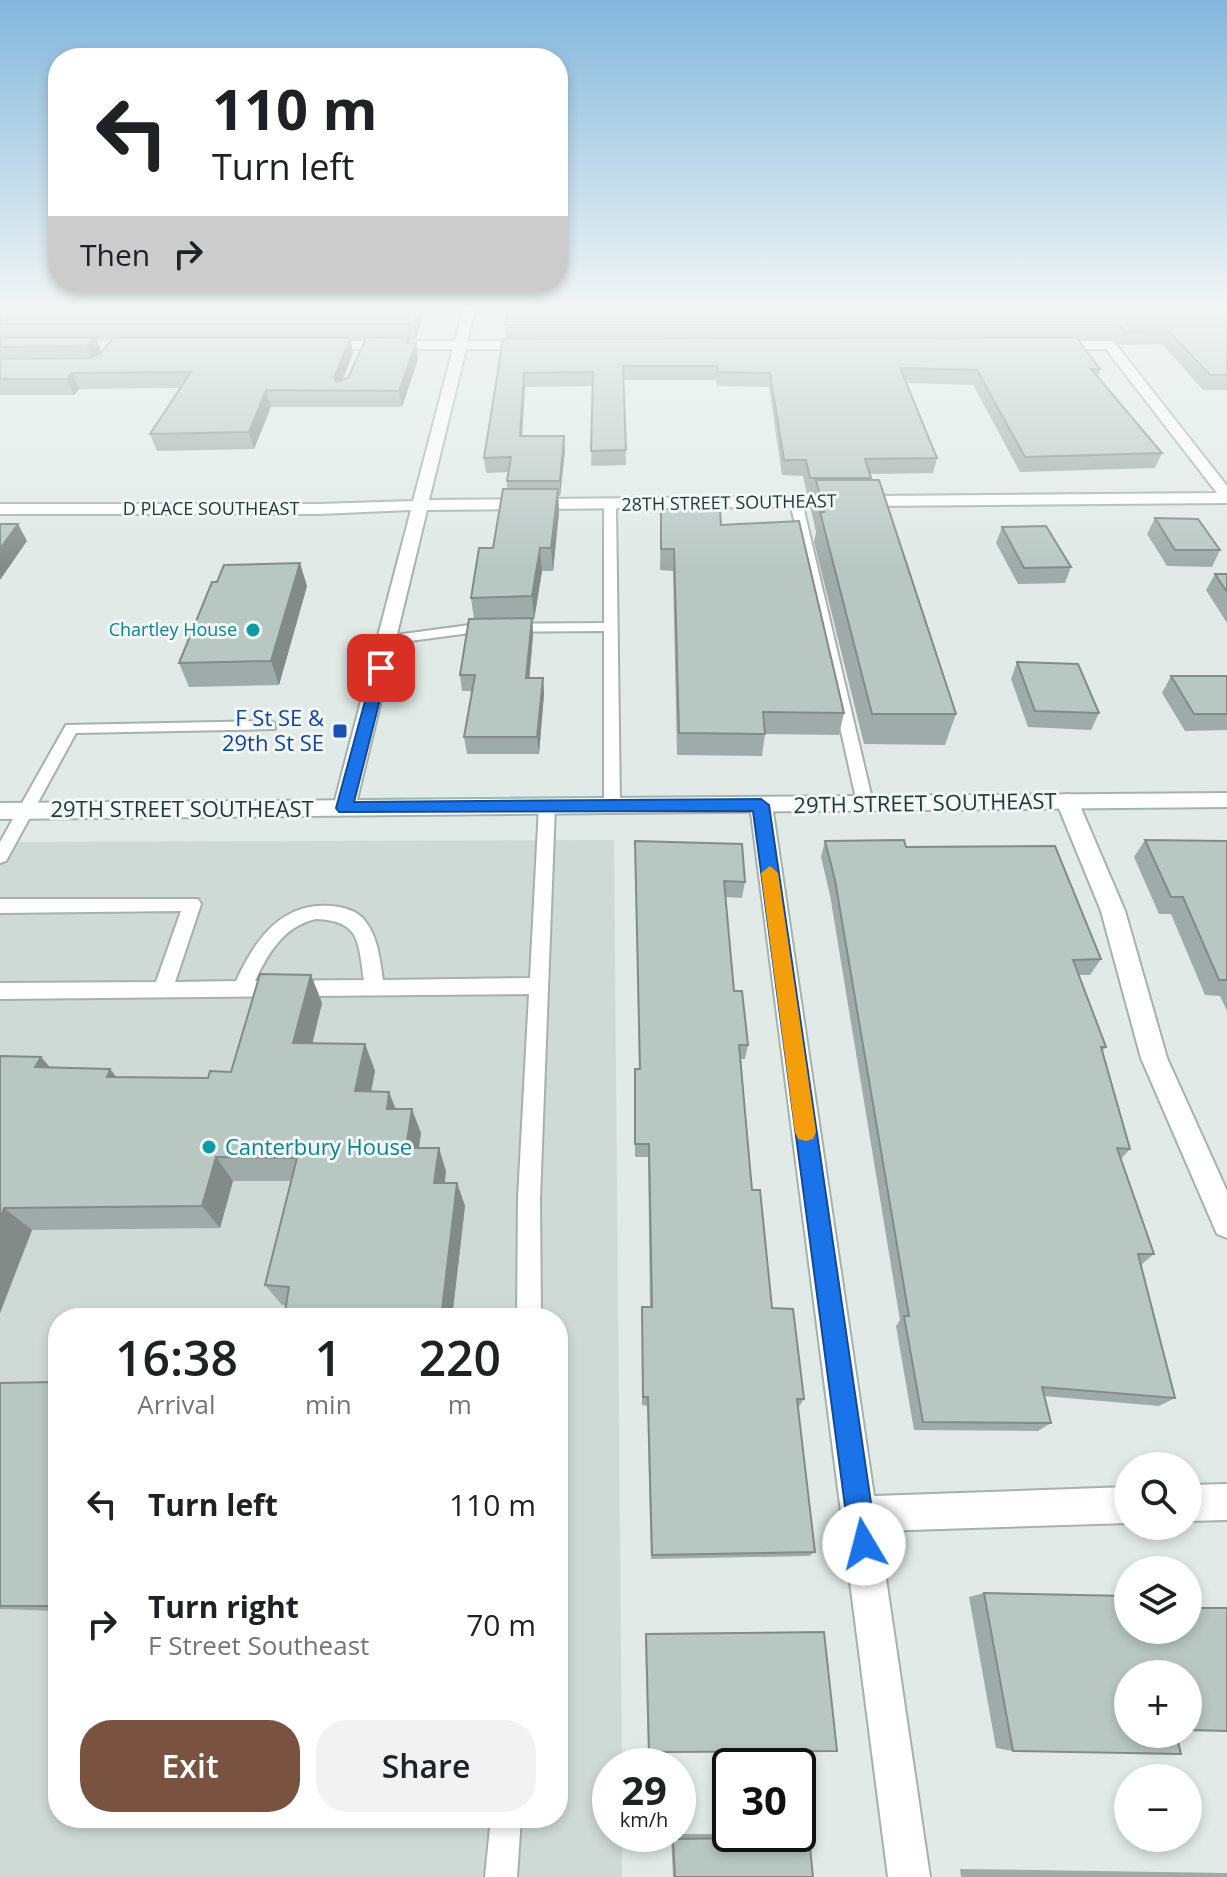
<!DOCTYPE html>
<html lang="en">
<head>
<meta charset="utf-8">
<style>
	:root { --surface:#fff; --page:#f2f2f2; --text:#202124; --muted:#757577; --accent:#795240 }
	body { margin:0; font-family:"Open Sans",sans-serif; background:var(--page); color:var(--text); height:100vh; display:flex; flex-direction:column; font-size:30px; white-space:nowrap }
	* { box-sizing:border-box; margin:0 }
	p { font-size:26px; color:var(--muted) }
	.icon { flex:none; width:44px; height:44px; fill:none; stroke:currentColor; stroke-width:2; stroke-linecap:round; stroke-linejoin:round }
	.map { position:relative; flex:1; overflow:hidden }
	.panel { position:absolute; left:48px; top:1308px; width:520px; height:520px; display:flex; flex-direction:column; background:var(--surface); border-radius:32px; box-shadow:0 4px 12px #0003 }
	.panel>* { flex:none }
	.guide { position:absolute; left:48px; top:48px; width:520px; height:244px; border-radius:32px; box-shadow:0 4px 12px #0003; background:#fff; color:var(--text); overflow:hidden }
	.buttons { position:absolute; left:1114px; top:1452px; display:grid; gap:16px }
	.buttons a { display:grid; place-items:center; width:88px; height:88px; border-radius:50%; background:var(--surface); box-shadow:0 4px 12px #0003; font-size:40px }
	.speed { position:absolute; left:592px; top:1748px; display:flex; gap:16px; font-size:40px; font-weight:700; text-align:center }
	.speed>* { display:grid; place-content:center; width:104px; height:104px; border-radius:50%; background:var(--surface); box-shadow:0 4px 12px #0003; line-height:1 }
	.speed small { font-size:20px; font-weight:400 }
	.speed .limit { border:4px solid #111; border-radius:12px; background:#fff; color:#111 }
	.pin { position:absolute; display:grid; place-items:center; width:68px; height:68px; color:#fff; margin:-34px; border-radius:16px; box-shadow:0 4px 12px #0006 }
	.me { position:absolute; width:88px; margin:-44px; rotate:352deg; stroke-linejoin:round; filter:drop-shadow(0 0 6px #0008) }
	.turn { display:flex; align-items:center; gap:28px; height:168px; padding:0 32px; font-size:36px }
	.turn .icon { width:104px; height:104px; stroke-width:2.5 }
	.turn b { display:block; font-size:56px; line-height:68px }
	.then { display:flex; align-items:center; height:76px; padding:0 32px; background:#0003; gap:16px; font-size:30px }
	.eta { display:flex; justify-content:space-evenly; align-items:center; height:136px; text-align:center }
	.eta b { font-size:48px; font-weight:600; line-height:56px }
	.button { display:flex; gap:16px; margin-top:auto; padding:16px 32px }
	.button a { flex:1; height:92px; border-radius:32px; background:var(--accent); color:#fff; font-size:32px; font-weight:600; line-height:92px; text-align:center }
	.button a+a { background:var(--page); color:var(--text) }
	ul { padding:0; list-style:none }
	li { display:flex; align-items:center; gap:24px; height:120px; padding:0 32px }
	li div { flex:1 }
	li b { display:block; font-size:30px }
	li em { font-style:normal }
	.map>svg:first-child { display:block }
	.built { fill:#cfdad6; fill-rule:evenodd }
	.lines { fill:none; stroke-linecap:round; stroke-linejoin:round }
	.lane-casing { stroke:#a4b1ae; stroke-width:4 }
	.street-casing { stroke:#a4b1ae; stroke-width:4 }
	.secondary-casing { stroke:#a1b5af; stroke-width:4 }
	.lane { fill:#fff; fill-rule:evenodd }
	.street { fill:#fff; fill-rule:evenodd }
	.secondary { fill:#fff; fill-rule:evenodd }
	.wall { fill:#9faba8; fill-rule:evenodd }
	.shaded-wall { fill:#828b88 }
	.building { fill:#b9c7c3; stroke:#828b88; stroke-width:2 }
	.route { fill:#1a73e8; stroke:#114b97; stroke-width:2 }
	.slow { fill:#f59e0b }
	.culture-dot { fill:#0f9aa8; stroke:#f1f7f4; stroke-width:3 }
	.transit-dot { fill:#1a4fb4; stroke:#f1f7f4; stroke-width:3 }
	.labels { text-anchor:middle; stroke-width:6; stroke-linejoin:round; paint-order:stroke }
	.far-street-label { font-size:18px; fill:#233935; stroke:#f1f7f4 }
	.far-culture-label { font-size:18px; fill:#0d838f; stroke:#f1f7f4; text-anchor:end }
	.transit-label { font-size:22px; fill:#164399; stroke:#f1f7f4; text-anchor:end }
	.street-label { font-size:22px; fill:#233935; stroke:#f1f7f4 }
	.culture-label { font-size:22px; fill:#0d838f; stroke:#f1f7f4; text-anchor:start }
</style>
</head>
<body>
<div class="map">
<svg width="1227" height="1877" viewBox="0 0 1227 1877">
	<rect width="100%" height="100%" fill="#e1eae7"/>
	<path class="built" d="M614,840l8,926h-12v68h12v43h-622v-1035zM58,1318h500v500h-500z"/>
	<g class="lines">
		<defs>
			<g id="lane">
				<polygon points="796,499 802,502 873,803 865,809 857,803 790,502"/>
				<polygon points="610,501 616,504 620,806 612,812 604,806 604,631 477,632 388,644 381,640 388,636 477,624 604,623 604,504"/>
				<polygon points="270,721 275,723 275,729 76,733 6,861 0,863 0,842 66,725"/>
				<path d="M547,800l8,6 -15,392 1,120h-24l1,-120 11,-204 -529,5v-16l156,-1 25,-71 -181,2v-14h198l3,5 -26,78 61,-1c19,-41 45,-79 95,-75 12,1 27,5 34,15 13,16 15,39 18,59l147,-2 9,-172zM316,919c45,2 42,23 48,61l-109,1c13,-28 29,-55 61,-62z"/>
				<polygon points="491,1818 521,1818 517,1877 485,1877"/>
			</g>
			<g id="street">
				<polygon points="464,306 476,306 467,341 535,341 541,345 535,349 466,349 429,500 1217,493 1106,349 1051,349 1045,345 1051,341 1110,341 1114,342 1227,486 1227,503 427,510 355,808 352,813 336,813 333,808 411,510 319,514 0,514 0,504 319,504 413,501 453,349 319,349 313,345 319,341 455,341"/>
				<polygon points="1067,794 1075,796 1078,801 1125,911 1167,1058 1227,1191 1227,1238 1217,1234 1141,1058 1101,911 1056,801 1059,796"/>
				<polygon points="761,797 769,800 772,805 874,1496 1128,1487 1128,1523 879,1531 930,1877 888,1877 750,805 753,800"/>
				<polygon points="1227,1484 1227,1520 1188,1521 1188,1485"/>
			</g>
			<polygon id="secondary" points="1227,793 1227,807 0,819 0,803"/>
		</defs>
		<use href="#lane" class="lane-casing"/>
		<use href="#street" class="street-casing"/>
		<use href="#secondary" class="secondary-casing"/>
		<use href="#lane" class="lane"/>
		<use href="#street" class="street"/>
		<use href="#secondary" class="secondary"/>
	</g>
	<g class="wall">
		<path d="M0,306h426l-10,33h-7l1,4h6l2,16 -16,48h-131l-17,42 -97,2 -7,-17 31,-46 -102,1 -5,6h-74zM350,339h15l-17,39 -5,2 10,-27zM97,340h15l-10,13z"/>
		<polygon points="1227,306 1227,390 1203,390 1162,344 1120,345 1114,339 1078,339 1100,369 1098,377 1162,453 1155,468 1020,472 973,385 906,383 937,458 933,473 870,474 871,480 956,714 945,745 864,744 814,542 816,532 811,510 814,494 807,494 803,476 782,475 769,387 717,386 716,380 624,380 626,465 591,466 593,386 525,387 522,436 565,450 560,496 558,496 559,512 553,571 542,571 534,620 532,620 533,635 529,678 543,678 544,694 539,754 467,754 464,737 472,691 462,691 460,675 474,619 471,598 493,548 507,489 507,481 508,472 486,473 484,458 506,339 505,325"/>
		<polygon points="661,509 721,525 844,713 839,735 765,734 762,756 677,755 673,571 660,570"/>
		<polygon points="1155,518 1220,550 1212,567 1167,566 1147,534"/>
		<polygon points="1002,527 1071,567 1065,583 1018,584 996,543"/>
		<polygon points="1215,574 1227,574 1227,623 1206,590"/>
		<polygon points="307,586 279,685 189,687 179,663"/>
		<polygon points="1017,662 1099,713 1091,730 1028,727 1011,679"/>
		<polygon points="1171,676 1227,676 1227,730 1185,731 1162,693"/>
		<polygon points="1145,840 1227,841 1227,1011 1220,996 1205,995 1171,914 1159,914 1134,857"/>
		<polygon points="635,841 745,882 742,898 726,897 734,991 748,1045 745,1059 741,1059 752,1190 772,1308 804,1399 798,1408 815,1552 809,1556 651,1559 647,1406 642,1405 642,1307 650,1307 648,1157 635,1157 635,1083 639,1069"/>
		<polygon points="825,841 906,847 1101,959 1090,975 1078,975 1106,1047 1102,1052 1130,1149 1121,1159 1154,1254 1141,1265 1175,1398 1159,1406 1044,1396 1051,1423 1038,1431 914,1430 896,1326 900,1320 830,895 821,857"/>
		<polygon points="311,975 322,1003 312,1044 365,1044 375,1071 371,1092 395,1109 421,1133 419,1148 446,1171 445,1183 457,1183 465,1206 452,1318 284,1318 286,1305 282,1305 265,1285 291,1181 233,1181 220,1228 32,1230 0,1313 0,1056 41,1057 50,1068 117,1077 208,1078 231,1072"/>
		<polygon points="58,1382 58,1611 0,1609 0,1383"/>
		<polygon points="984,1593 1128,1630 1188,1674 1013,1751 996,1748 969,1597"/>
		<polygon points="646,1634 649,1752 648,1750 645,1635"/>
		<polygon points="798,1832 802,1832 809,1837 813,1877 673,1877 671,1834 798,1834"/>
		<polygon points="960,1869 1227,1873 1227,1877 961,1877"/>
	</g>
	<g class="shaded-wall">
		<polygon points="419,306 426,306 416,339 414,324"/>
		<polygon points="96,338 102,354 93,362 87,346"/>
		<polygon points="350,338 353,353 338,391 334,378"/>
		<polygon points="416,343 418,359 402,407 399,391"/>
		<polygon points="72,373 79,389 74,395 67,379"/>
		<polygon points="524,373 525,387 521,451 520,436"/>
		<polygon points="266,390 271,407 254,449 249,432"/>
		<polygon points="564,436 565,450 560,496 560,481"/>
		<polygon points="558,489 559,512 553,571 551,548"/>
		<polygon points="18,524 27,541 0,580 0,549"/>
		<polygon points="540,548 542,571 534,620 532,596"/>
		<polygon points="300,563 307,586 279,685 271,661"/>
		<polygon points="532,618 533,635 528,694 526,678"/>
		<polygon points="543,678 544,694 539,754 537,737"/>
		<polygon points="311,975 322,1003 306,1070 293,1043"/>
		<polygon points="365,1044 375,1071 366,1117 355,1091"/>
		<polygon points="41,1057 64,1083 35,1067"/>
		<polygon points="110,1069 131,1095 107,1077"/>
		<polygon points="389,1092 399,1117 387,1109"/>
		<polygon points="412,1109 421,1133 415,1171 406,1148"/>
		<polygon points="439,1148 446,1171 442,1206 434,1183"/>
		<polygon points="216,1157 233,1181 220,1228 202,1206"/>
		<polygon points="457,1183 465,1206 452,1318 441,1318"/>
		<polygon points="4,1208 32,1230 0,1313 0,1219"/>
	</g>
	<g class="building">
		<polygon points="0,306 419,306 414,324 0,324"/>
		<polygon points="508,306 1227,306 1227,375 1210,375 1168,330 1125,331 1119,325 505,325"/>
		<polygon points="409,337 407,343 416,343 399,391 266,390 249,432 150,434 191,372 72,373 67,379 0,379 0,359 89,358 101,353 113,338 350,338 334,378 337,382 348,378 366,338"/>
		<polygon points="0,338 96,338 87,346 0,347"/>
		<polygon points="1077,338 1100,369 1091,369 1162,453 1025,457 977,370 900,368 937,458 865,459 871,478 810,478 806,460 784,460 770,373 718,372 717,366 623,366 626,450 591,451 593,372 524,373 520,436 564,436 560,481 507,481 511,457 484,458 503,339"/>
		<polygon points="816,480 879,480 956,714 872,714 820,512 824,512"/>
		<polygon points="503,489 558,489 551,548 540,548 532,596 471,598 479,548 493,548"/>
		<polygon points="661,509 720,510 721,525 799,521 844,713 763,712 765,734 679,733 674,549 661,549"/>
		<polygon points="1155,518 1198,519 1220,550 1175,550"/>
		<polygon points="0,524 18,524 0,549"/>
		<polygon points="1046,526 1071,567 1024,568 1002,527"/>
		<polygon points="300,563 271,661 179,663 212,582 217,582 224,565"/>
		<polygon points="1215,574 1227,574 1227,592"/>
		<polygon points="532,618 526,678 543,678 537,737 464,737 475,675 460,675 469,619"/>
		<polygon points="1017,662 1078,664 1099,713 1035,711"/>
		<polygon points="1171,676 1227,676 1227,714 1194,714"/>
		<polygon points="904,840 906,847 1055,846 1101,959 1073,960 1106,1047 1101,1047 1130,1149 1117,1148 1154,1254 1138,1254 1175,1398 1042,1387 1051,1423 923,1422 904,1316 909,1316 835,880 825,841"/>
		<polygon points="1145,840 1227,841 1227,980 1219,980 1183,897 1171,897"/>
		<polygon points="635,841 742,844 745,882 724,881 734,991 742,991 748,1045 739,1045 752,1190 760,1190 772,1308 793,1309 804,1399 797,1399 815,1552 652,1555 648,1397 643,1397 642,1307 652,1307 649,1144 635,1144 635,1069 640,1069"/>
		<polygon points="260,974 311,975 293,1043 365,1044 355,1091 389,1092 387,1109 412,1109 406,1148 439,1148 434,1183 457,1183 441,1318 284,1318 289,1287 265,1285 297,1158 216,1157 202,1206 4,1208 0,1219 0,1056 41,1057 35,1067 110,1069 107,1077 208,1078 210,1071 231,1072"/>
		<polygon points="58,1382 58,1606 0,1606 0,1383"/>
		<polygon points="984,1593 1128,1596 1128,1630 1188,1630 1188,1608 1227,1608 1227,1731 1188,1730 1188,1674 1128,1674 1128,1734 1176,1734 1181,1754 1013,1751"/>
		<polygon points="824,1632 837,1751 649,1752 646,1634"/>
		<polygon points="809,1837 813,1877 675,1877 673,1839"/>
	</g>
	<linearGradient id="sky" x2="0" y2="1"><stop stop-color="#83b7dc"/><stop offset="0.54" stop-color="#f2f6f4"/><stop offset="1" stop-color="#f2f6f4" stop-opacity="0"/></linearGradient>
	<rect width="1227" height="569" fill="url(#sky)"/>
	<polygon class="route" points="381,663 388,668 354,802 761,799 769,805 877,1544 873,1554 864,1558 854,1554 850,1544 753,811 339,812 336,808 374,668"/>
	<polygon class="slow" points="770,866 778,873 816,1132 813,1139 806,1141 798,1139 795,1132 761,873"/>
	<g class="culture-dot">
		<circle cx="253" cy="630" r="8"/>
		<circle cx="209" cy="1147" r="8"/>
	</g>
	<rect class="transit-dot" x="332" y="723" width="16" height="16" rx="4"/>
	<g class="labels">
		<g class="far-street-label">
			<text transform="translate(729 503) rotate(-1)" y="6">28TH STREET SOUTHEAST</text>
			<text x="211" y="515">D PLACE SOUTHEAST</text>
		</g>
		<g class="far-culture-label">
			<text x="237" y="636">Chartley House</text>
		</g>
		<g class="transit-label">
			<text x="324" y="726">F St SE &amp;<tspan x="324" dy="25">29th St SE</tspan></text>
		</g>
		<g class="street-label">
			<text transform="translate(925 803) rotate(-1)" y="8">29TH STREET SOUTHEAST</text>
			<text x="182" y="817">29TH STREET SOUTHEAST</text>
		</g>
		<g class="culture-label">
			<text x="225" y="1155">Canterbury House</text>
		</g>
	</g>
</svg>
<div class="buttons">
<a><svg class="icon" aria-label="search" viewBox="0 0 24 24"><circle cx="10" cy="10" r="6"/><path d="M15 15l6 6"/></svg></a>
<a><svg class="icon" aria-label="layers" viewBox="0 0 24 24"><path d="M12 4l9 5-9 5-9-5zM3 14l9 5 9-5"/></svg></a>
<a>+</a>
<a>−</a>
</div>
<div class="speed"><div>29<small>km/h</small></div><div class="limit">30</div></div>
<div class="pin" style="left:381px;top:668px;background:#d93025"><svg class="icon" aria-label="arrive" viewBox="0 0 24 24"><path d="M6 21V4h12l-3 4 3 4H6"/></svg></div>
<svg class="me" style="left:864px;top:1544px" viewBox="-20 -20 40 40"><circle r="19" fill="#fff"/><path d="M0-13L10 11 0 6-10 11z" fill="#1a73e8"/></svg>
<div class="guide">
<div class="turn"><svg class="icon" aria-label="left" viewBox="0 0 24 24"><path d="M17 20v-9H6M10 6l-5 5 5 5"/></svg><div><b>110 m</b>Turn left</div></div>
<div class="then">Then<svg class="icon" aria-label="right" viewBox="0 0 24 24"><path d="M7 20v-9h11M14 6l5 5-5 5"/></svg></div>
</div>
<section class="panel">
<div class="eta">
<div><b>16:38</b><p>Arrival</p></div>
<div><b>1</b><p>min</p></div>
<div><b>220</b><p>m</p></div>
</div>
<ul>
<li><svg class="icon" aria-label="left" viewBox="0 0 24 24"><path d="M17 20v-9H6M10 6l-5 5 5 5"/></svg><div><b>Turn left</b></div><em>110 m</em></li>
<li><svg class="icon" aria-label="right" viewBox="0 0 24 24"><path d="M7 20v-9h11M14 6l5 5-5 5"/></svg><div><b>Turn right</b><p>F Street Southeast</p></div><em>70 m</em></li>
</ul>
<div class="button"><a>Exit</a><a>Share</a></div>
</section>
</div>
</body>
</html>
